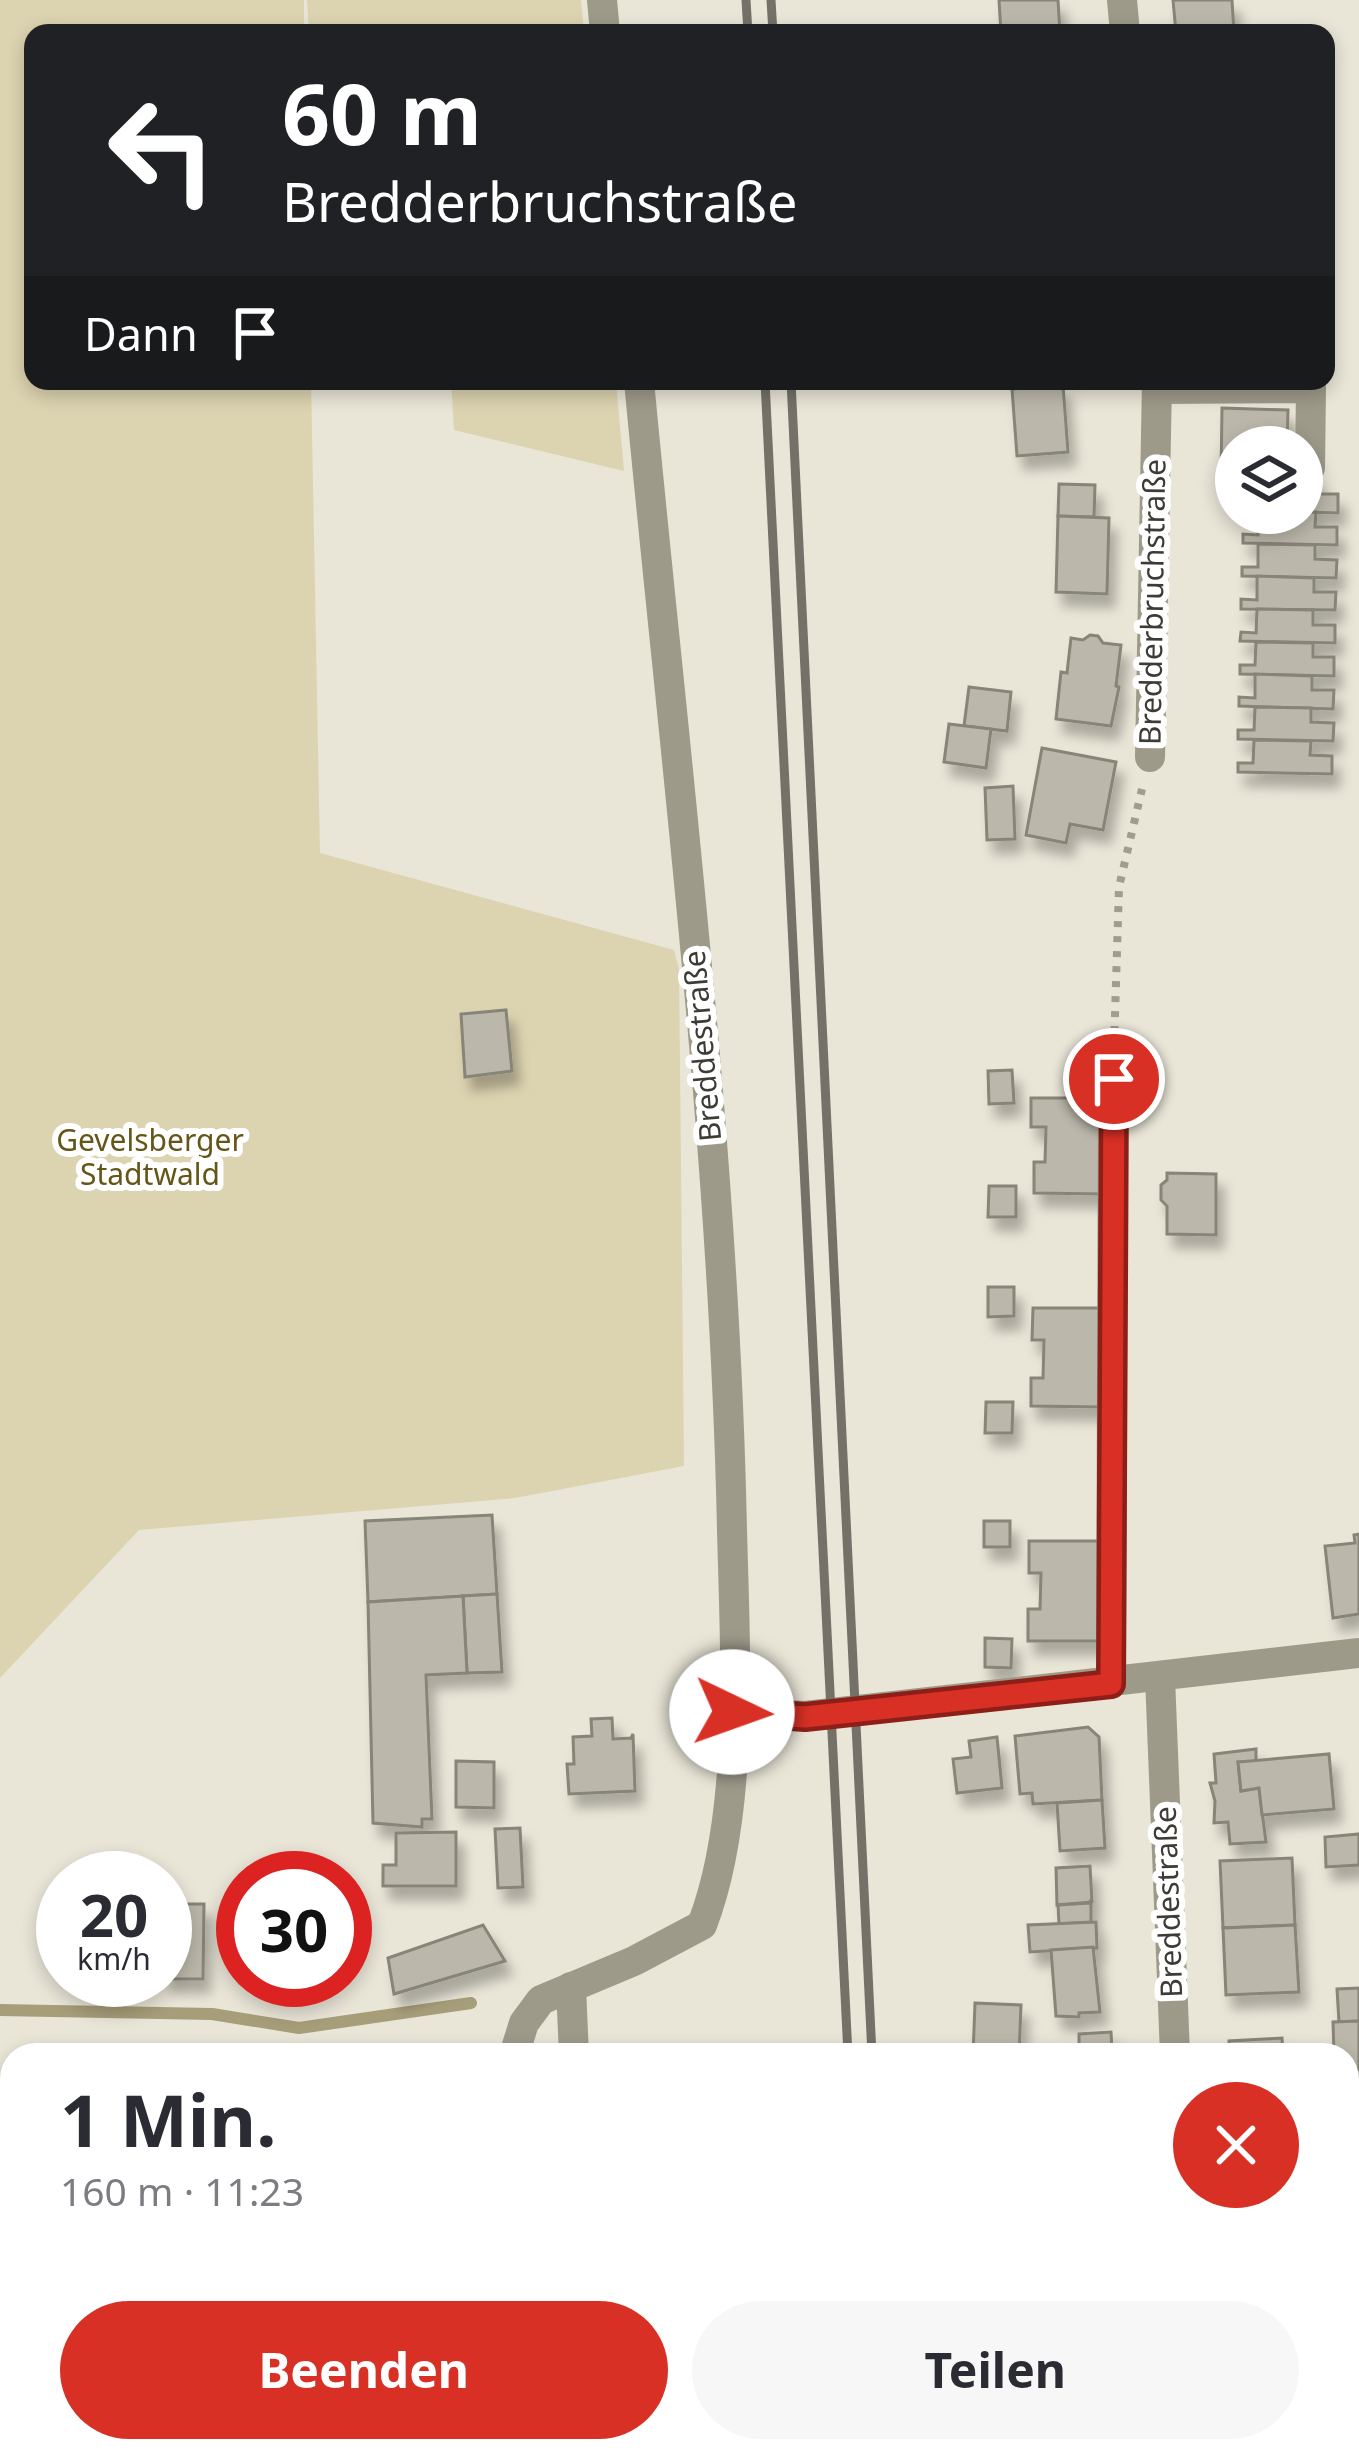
<!DOCTYPE html>
<html lang="de">
<head>
<meta charset="utf-8">
<style>
	:root { --surface:#fff; --page:#f7f7f7; --text:#2b2b33; --muted:#7c7c81; --accent:#d93025 }
	body { margin:0; font-family:"Noto Sans",sans-serif; background:var(--page); color:var(--text); height:100vh; display:flex; flex-direction:column; font-size:45px; white-space:nowrap }
	* { box-sizing:border-box; margin:0 }
	p { font-size:39px; color:var(--muted) }
	.icon { flex:none; width:66px; height:66px; fill:none; stroke:currentColor; stroke-width:2; stroke-linecap:round; stroke-linejoin:round }
	.map { position:relative; flex:1; overflow:hidden }
	.sheet { position:absolute; left:0px; top:2043px; width:1359px; height:420px; display:flex; flex-direction:column; background:var(--surface); border-radius:36px 36px 0 0; box-shadow:0 6px 18px #0003 }
	.sheet>* { flex:none }
	.banner { position:absolute; left:24px; top:24px; width:1311px; height:366px; border-radius:24px; box-shadow:0 6px 18px #0003; background:#202124; color:#fff; overflow:hidden }
	.controls { position:absolute; left:1215px; top:426px; display:grid; gap:24px }
	.controls a { display:grid; place-items:center; width:108px; height:108px; border-radius:50%; background:var(--surface); box-shadow:0 6px 18px #0003; font-size:60px }
	.speed { position:absolute; left:36px; top:1851px; display:flex; gap:24px; font-size:60px; font-weight:700; text-align:center }
	.speed>* { display:grid; place-content:center; width:156px; height:156px; border-radius:50%; background:var(--surface); box-shadow:0 6px 18px #0003; line-height:1 }
	.speed small { font-size:30px; font-weight:400 }
	.speed .limit { border:18px solid #d22; background:#fff; color:#111 }
	.pin { position:absolute; display:grid; place-items:center; width:102px; height:102px; color:#fff; margin:-51px; border:6px solid #fff; border-radius:50%; box-shadow:0 3px 12px #0007 }
	.me { position:absolute; width:132px; margin:-66px; rotate:93deg; stroke-linejoin:round; filter:drop-shadow(0 0 9px #0008) }
	.turn { display:flex; align-items:center; gap:42px; height:252px; padding:0 60px; font-size:54px }
	.turn .icon { width:156px; height:156px; stroke-width:2.5 }
	.turn b { display:block; font-size:84px; line-height:102px }
	.then { display:flex; align-items:center; height:114px; padding:0 60px; background:#0003; gap:24px; font-size:45px }
	.round { display:grid; place-items:center; flex:none; width:126px; height:126px; border-radius:63px; background:var(--page) }
	.overview { display:flex; align-items:center; justify-content:space-between; height:204px; padding:0 60px }
	h1 { font-size:72px; font-weight:700; line-height:90px }
	.button { display:flex; gap:24px; margin-top:auto; padding:24px 60px }
	.button a { flex:1; height:138px; border-radius:72px; background:var(--accent); color:#fff; font-size:48px; font-weight:700; line-height:138px; text-align:center }
	.button a+a { background:var(--page); color:var(--text) }
	.map>svg:first-child { display:block }
	.green { fill:#dcd3b0 }
	.lines { fill:none; stroke-linecap:round; stroke-linejoin:round }
	.stream { stroke:#a69d79; stroke-width:12 }
	.building { fill:#bbb7aa; stroke:#878478; stroke-width:3; filter:url(#shadow) }
	.path { stroke:#9f9c92; stroke-width:8; stroke-dasharray:6 9; stroke-linecap:butt }
	.minor { stroke:#9e9a8a; stroke-width:30 }
	.rail { stroke:#747169; stroke-width:9 }
	.route-casing { stroke:#8d1f18; stroke-width:30 }
	.route { stroke:#d93025; stroke-width:21 }
	.labels { text-anchor:middle; stroke-width:12; stroke-linejoin:round; paint-order:stroke }
	.street-label { font-size:30px; fill:#3d3b36; stroke:#fff }
	.park-label { font-size:30px; fill:#655618; stroke:#fff }
</style>
</head>
<body>
<div class="map">
<svg width="1359" height="2463" viewBox="0 0 1359 2463">
	<defs>
		<filter id="shadow"><feDropShadow dx="7" dy="13" stdDeviation="6" flood-color="#0004"/></filter>
	</defs>
	<rect width="100%" height="100%" fill="#e9e5d7"/>
	<g class="green">
		<polygon points="0,0 304,0 304,33 33,33 33,381 311,381 320,853 674,950 679,969 684,1466 515,1498 139,1530 0,1678"/>
		<polygon points="307,0 581,0 584,33 309,33"/>
		<polygon points="451,381 616,381 624,471 454,430"/>
	</g>
	<g class="lines">
		<polyline class="stream" points="0,2010 212,2014 299,2028 471,2003"/>
	</g>
	<g class="building">
		<polygon points="999,0 1058,0 1060,33 1001,33"/>
		<polygon points="1173,0 1232,0 1234,33 1176,33"/>
		<polygon points="1063,385 1068,452 1017,456 1012,389"/>
		<polygon points="1222,408 1288,410 1287,447 1236,447 1236,477 1221,476"/>
		<polygon points="1302,478 1317,478 1316,494 1338,494 1338,513 1302,512"/>
		<polygon points="1059,484 1095,485 1094,517 1058,516"/>
		<polygon points="1316,512 1315,527 1337,527 1337,545 1243,543 1243,534 1258,535 1259,513"/>
		<polygon points="1058,516 1109,518 1107,594 1056,592"/>
		<polygon points="1258,544 1315,545 1315,559 1337,560 1336,578 1242,576 1242,567 1258,567"/>
		<polygon points="1257,576 1314,578 1314,592 1336,592 1335,610 1241,609 1241,599 1257,600"/>
		<polygon points="1257,609 1313,610 1313,625 1335,625 1335,643 1240,641 1241,632 1256,633"/>
		<polygon points="1090,635 1098,636 1103,643 1121,645 1116,686 1119,687 1111,726 1056,719 1061,672 1067,673 1071,638 1083,640"/>
		<polygon points="1256,642 1313,643 1313,657 1334,657 1334,676 1240,674 1240,665 1255,665"/>
		<polygon points="1255,674 1312,676 1312,690 1334,690 1333,709 1239,706 1239,697 1255,698"/>
		<polygon points="969,687 1011,692 1007,731 964,726"/>
		<polygon points="1255,707 1311,708 1311,722 1334,723 1333,741 1238,739 1238,730 1254,730"/>
		<polygon points="949,724 991,729 986,768 944,762"/>
		<polygon points="1254,740 1311,741 1310,755 1332,756 1332,774 1238,772 1238,763 1253,763"/>
		<polygon points="1042,748 1116,762 1103,830 1070,824 1066,843 1026,835"/>
		<polygon points="1013,786 1015,839 987,840 985,788"/>
		<polygon points="506,1010 512,1071 465,1077 461,1014"/>
		<polygon points="1012,1070 1014,1103 989,1104 988,1071"/>
		<polygon points="1031,1098 1104,1098 1103,1194 1034,1193 1034,1162 1045,1162 1046,1127 1031,1127"/>
		<polygon points="1167,1173 1216,1174 1216,1235 1167,1234 1167,1206 1161,1200 1161,1185 1167,1180"/>
		<polygon points="989,1186 1016,1186 1016,1217 988,1217"/>
		<polygon points="988,1287 1014,1287 1014,1316 988,1317"/>
		<polygon points="1033,1308 1102,1308 1102,1407 1031,1406 1031,1378 1043,1378 1044,1340 1032,1340"/>
		<polygon points="986,1402 1013,1402 1012,1433 985,1433"/>
		<polygon points="492,1515 497,1594 368,1602 365,1521"/>
		<rect x="984" y="1521" width="26" height="26"/>
		<polygon points="1359,1534 1359,1614 1333,1618 1325,1546 1355,1543 1354,1535"/>
		<polygon points="1029,1541 1101,1541 1100,1641 1028,1641 1028,1609 1040,1609 1041,1573 1029,1573"/>
		<polygon points="497,1594 502,1672 467,1673 463,1596"/>
		<polygon points="463,1596 467,1673 426,1675 432,1819 422,1819 422,1827 373,1823 368,1602"/>
		<polygon points="985,1638 1012,1639 1011,1668 985,1667"/>
		<polygon points="612,1718 613,1739 631,1738 633,1734 635,1791 569,1794 567,1764 574,1764 573,1737 592,1736 591,1719"/>
		<polygon points="1088,1727 1099,1737 1102,1800 1033,1804 1032,1793 1020,1794 1015,1736"/>
		<polygon points="997,1737 1002,1788 957,1793 953,1759 971,1757 969,1741"/>
		<polygon points="1256,1749 1256,1762 1238,1762 1241,1791 1259,1788 1266,1842 1230,1844 1228,1822 1214,1823 1215,1801 1210,1783 1216,1783 1214,1754"/>
		<polygon points="1329,1754 1334,1809 1262,1815 1259,1788 1241,1791 1238,1762"/>
		<polygon points="456,1761 494,1762 494,1808 456,1807"/>
		<polygon points="1102,1800 1105,1848 1060,1851 1057,1803"/>
		<polygon points="520,1828 523,1887 498,1888 495,1829"/>
		<polygon points="456,1832 456,1886 383,1886 383,1865 396,1865 396,1833"/>
		<polygon points="1359,1834 1359,1865 1326,1867 1325,1837"/>
		<polygon points="1292,1858 1295,1925 1223,1928 1220,1861"/>
		<polygon points="1090,1866 1092,1902 1057,1905 1056,1868"/>
		<polygon points="1091,1900 1091,1922 1059,1924 1058,1905 1089,1903"/>
		<polygon points="165,1904 204,1904 203,1979 165,1979"/>
		<polygon points="1096,1922 1097,1948 1030,1952 1028,1925"/>
		<polygon points="483,1925 505,1961 394,1994 388,1958"/>
		<polygon points="1295,1925 1299,1992 1226,1995 1223,1928"/>
		<polygon points="1093,1947 1100,2012 1079,2013 1079,2017 1056,2016 1051,1950"/>
		<polygon points="1359,1988 1359,2021 1339,2022 1337,1989"/>
		<polygon points="975,2003 1021,2005 1019,2055 973,2055"/>
		<polygon points="1359,2021 1359,2070 1347,2071 1347,2055 1334,2055 1333,2022"/>
		<polygon points="1111,2032 1112,2050 1079,2052 1079,2034"/>
		<polygon points="1282,2038 1283,2055 1229,2055 1229,2041"/>
		<polygon points="256,2451 307,2451 302,2463 285,2463"/>
		<rect x="485" y="2451" width="54" height="12"/>
		<polygon points="635,2451 726,2451 726,2459 636,2463"/>
	</g>
	<g class="lines">
		<g class="path">
			<polyline points="1114,1047 1119,887 1142,789"/>
			<polyline points="0,2210 12,2209"/>
		</g>
		<g class="minor">
			<polyline points="602,0 605,33"/>
			<polyline points="1122,0 1125,33"/>
			<polyline points="1157,389 1311,388 1310,468"/>
			<polyline points="1150,757 1157,381"/>
			<polyline points="1160,1677 1175,2055"/>
			<polyline points="1111,1684 1113,1079"/>
			<polyline points="732,1712 805,1716 1359,1653"/>
			<polyline points="571,1987 574,2055"/>
			<path d="M514,2055l10,-32 17,-23 93,-39 68,-36c43,-111 33,-276 30,-395 -8,-384 -57,-767 -93,-1149"/>
			<polyline points="0,2310 12,2276"/>
			<polyline points="577,2451 577,2463"/>
			<polyline points="1190,2451 1190,2462"/>
			<polyline points="378,2463 384,2451"/>
		</g>
		<g class="rail">
			<polyline points="746,0 748,33"/>
			<polyline points="771,0 773,33"/>
			<polyline points="765,381 848,2055"/>
			<polyline points="791,381 872,2055"/>
			<polyline points="867,2451 868,2463"/>
			<polyline points="891,2451 892,2463"/>
		</g>
	</g>
	<g class="lines">
		<defs>
			<polyline id="route" points="732,1712 805,1717 1111,1684 1114,1079"/>
		</defs>
		<use href="#route" class="route-casing"/>
		<use href="#route" class="route"/>
	</g>
	<g class="labels">
		<g class="street-label">
			<text transform="translate(1153 602) rotate(-89)" y="10">Bredderbruchstraße</text>
			<text transform="translate(703 1046) rotate(-95)" y="10">Breddestraße</text>
			<text transform="translate(1169 1902) rotate(-92)" y="10">Breddestraße</text>
		</g>
		<g class="park-label">
			<text x="150" y="1151">Gevelsberger<tspan x="150" dy="34">Stadtwald</tspan></text>
		</g>
	</g>
</svg>
<div class="controls">
<a><svg class="icon" aria-label="layers" viewBox="0 0 24 24"><path d="M12 4l9 5-9 5-9-5zM3 14l9 5 9-5"/></svg></a>
</div>
<div class="speed"><div>20<small>km/h</small></div><div class="limit">30</div></div>
<div class="pin" style="left:1114px;top:1079px;background:#d93025"><svg class="icon" aria-label="arrive" viewBox="0 0 24 24"><path d="M6 21V4h12l-3 4 3 4H6"/></svg></div>
<svg class="me" style="left:732px;top:1712px" viewBox="-20 -20 40 40"><circle r="19" fill="#fff"/><path d="M0-13L10 11 0 6-10 11z" fill="#d93025"/></svg>
<div class="banner">
<div class="turn"><svg class="icon" aria-label="left" viewBox="0 0 24 24"><path d="M17 20v-9H6M10 6l-5 5 5 5"/></svg><div><b>60 m</b>Bredderbruchstraße</div></div>
<div class="then">Dann<svg class="icon" aria-label="arrive" viewBox="0 0 24 24"><path d="M6 21V4h12l-3 4 3 4H6"/></svg></div>
</div>
<section class="sheet">
<div class="overview"><div><h1>1 Min.</h1><p>160 m · 11:23</p></div><a class="round" style="background:#d93025;color:#fff"><svg class="icon" aria-label="close" viewBox="0 0 24 24"><path d="M6 6l12 12M18 6L6 18"/></svg></a></div>
<div class="button"><a>Beenden</a><a>Teilen</a></div>
</section>
</div>
</body>
</html>
